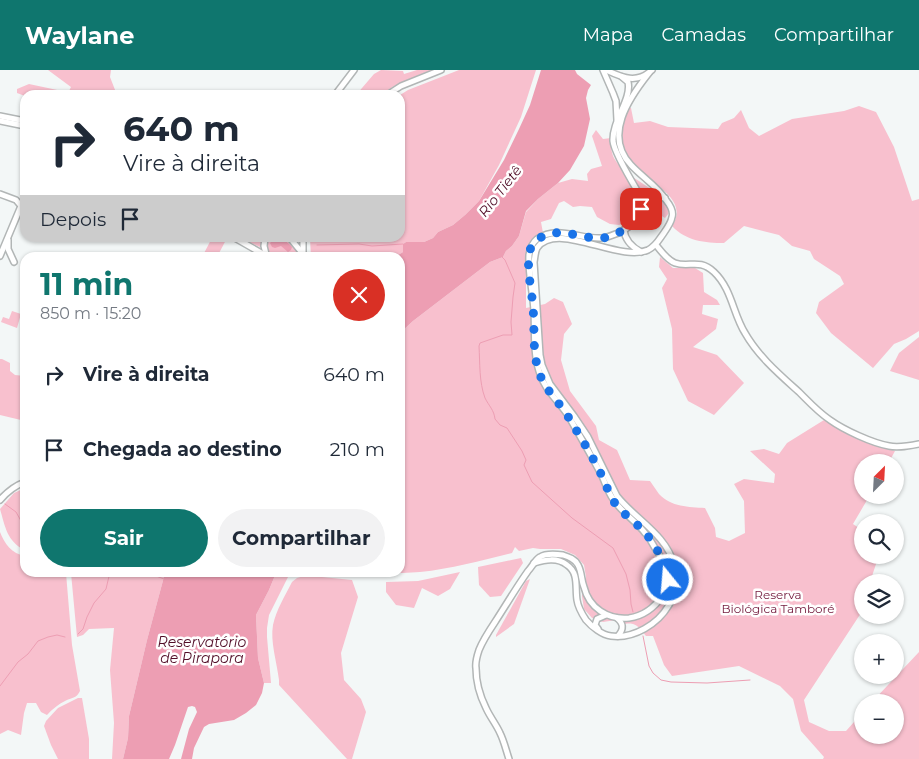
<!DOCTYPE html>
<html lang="pt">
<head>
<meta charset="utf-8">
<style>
	:root { --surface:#fff; --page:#f2f2f3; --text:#1f2937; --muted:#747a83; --accent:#0f766e }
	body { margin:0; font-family:Montserrat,sans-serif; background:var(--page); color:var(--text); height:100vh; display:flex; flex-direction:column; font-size:19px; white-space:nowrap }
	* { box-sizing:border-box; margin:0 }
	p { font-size:16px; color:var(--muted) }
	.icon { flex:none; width:28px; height:28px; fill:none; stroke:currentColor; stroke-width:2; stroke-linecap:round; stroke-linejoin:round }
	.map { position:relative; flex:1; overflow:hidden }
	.sheet { position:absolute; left:20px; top:182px; width:385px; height:325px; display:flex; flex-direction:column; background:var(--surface); border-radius:15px; box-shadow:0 1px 4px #0004 }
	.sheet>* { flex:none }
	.top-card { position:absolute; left:20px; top:20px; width:385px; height:152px; border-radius:15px; box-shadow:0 1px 4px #0004; background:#fff; color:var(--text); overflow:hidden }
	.needle { width:32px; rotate:24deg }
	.fabs { position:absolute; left:854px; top:384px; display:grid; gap:10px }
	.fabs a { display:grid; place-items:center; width:50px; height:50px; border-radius:50%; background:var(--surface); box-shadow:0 1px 4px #0004; font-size:25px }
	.pin { position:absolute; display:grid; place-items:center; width:42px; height:42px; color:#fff; margin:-21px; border-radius:10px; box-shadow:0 2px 8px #0006 }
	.me { position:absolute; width:55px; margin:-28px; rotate:343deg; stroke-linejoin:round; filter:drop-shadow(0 0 4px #0008) }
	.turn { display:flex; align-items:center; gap:18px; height:105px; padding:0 20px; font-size:22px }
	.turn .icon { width:65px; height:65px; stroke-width:2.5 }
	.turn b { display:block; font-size:35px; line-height:42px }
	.then { display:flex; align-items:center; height:48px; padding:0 20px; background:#0003; gap:10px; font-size:19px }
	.round { display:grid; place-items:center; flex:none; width:52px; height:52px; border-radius:26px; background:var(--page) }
	.headline { display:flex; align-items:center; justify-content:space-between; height:85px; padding:0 20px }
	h1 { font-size:30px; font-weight:700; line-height:38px; color:var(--accent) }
	.cta { display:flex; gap:10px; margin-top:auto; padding:10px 20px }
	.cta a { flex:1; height:58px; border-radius:30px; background:var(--accent); color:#fff; font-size:20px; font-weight:700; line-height:58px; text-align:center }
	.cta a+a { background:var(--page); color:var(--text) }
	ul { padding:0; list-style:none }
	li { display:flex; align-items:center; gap:15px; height:75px; padding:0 20px }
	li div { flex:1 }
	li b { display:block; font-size:19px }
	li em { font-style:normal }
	header { display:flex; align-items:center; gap:30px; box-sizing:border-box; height:70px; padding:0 25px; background:var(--accent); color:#fff }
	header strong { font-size:24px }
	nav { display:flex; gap:28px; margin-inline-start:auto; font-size:18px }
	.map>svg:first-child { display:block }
	.green { fill:#f8c0ce }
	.water { fill:#ed9eb3 }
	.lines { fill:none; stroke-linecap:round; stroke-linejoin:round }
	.stream { stroke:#ed9eb3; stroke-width:1 }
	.secondary-casing { stroke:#b2b6b6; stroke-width:8 }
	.primary-casing { stroke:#b2b6b6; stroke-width:8 }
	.secondary { stroke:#fff; stroke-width:5 }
	.primary { stroke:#fff; stroke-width:5 }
	.route { stroke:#1a73e8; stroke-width:9; stroke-dasharray:0 16.2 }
	.labels { text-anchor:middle; stroke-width:5; stroke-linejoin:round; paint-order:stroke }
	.park-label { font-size:12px; fill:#72183b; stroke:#fff }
	.water-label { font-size:14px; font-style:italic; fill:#520e28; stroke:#fff }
</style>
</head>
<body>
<header>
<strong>Waylane</strong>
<nav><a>Mapa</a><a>Camadas</a><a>Compartilhar</a></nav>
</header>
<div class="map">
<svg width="919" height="689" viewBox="0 0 919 689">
	<rect width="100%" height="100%" fill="#f3f7f7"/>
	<g class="green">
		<polygon points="48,0 111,0 110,7 117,25 25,26 17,23 17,19 29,14 62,21 69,21 71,17"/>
		<path d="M381,0l22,1 1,3 13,-4h15c-17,7 -37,13 -51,25h-25l18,-21z"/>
		<polygon points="459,0 536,0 521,47 499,95 479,131 465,145 453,155 438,162 433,168 424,172 406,172 403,174 403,182 395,187 311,187 310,168 400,168 400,25 408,20"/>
		<path d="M859,36l17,6 18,35 18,54 7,-2v132l-13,8 -12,5 -21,24 -42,-35 -15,-20 3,-11 25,-18 -4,-8 -26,-17 -4,-8 -18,-5 -13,-11 -35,-9 -20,17c-19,0 -38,-2 -52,-17 25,-38 -57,-50 -56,-89 1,-10 7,-20 11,-29h4l3,15 16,-2 18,6 50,2 4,-6 12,-5 7,-8 8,18 10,8 33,-17 52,-8z"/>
		<path d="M596,60l7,9 8,-1c0,7 0,14 3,20 12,23 50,29 55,55l-4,5 -11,-7h-15l-4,8 -16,6 -9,-1 -13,-7 -5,-10 -12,-1 -7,1 -9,-6 -5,2 -8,16 -10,3 2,11c-11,3 -14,8 -17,19v56l19,-4 9,-6 9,4 9,22 -8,10 -3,26 9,31 26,35 3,14 18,10 13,30 20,1c3,4 6,9 9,13 12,13 30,13 46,14l10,20 1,9 13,4 16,-8 -1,-32 -10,-17 10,-5 30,4 1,-9 -25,-23 14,-2 15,5 8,-11 37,-23c23,13 46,24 71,31l-6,11h-27v33h8l-17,29 9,6v25h17l-9,27h-8v25l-1,6 -57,87 5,22 20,9h17l16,-18v22h33v-33h-23l47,-50v107h-96l1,-2 -23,-26 -8,-32 -13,-13 -41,-20 -67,10 -8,-11 -11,-29h-7c-3,-4 -8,-11 -13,-12 -9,-2 -8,3 -17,-4l-13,2 -11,-4 -8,-9 -2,-13 4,-19 -2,-12 -9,-10 -14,-6h-21l-7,-1 -14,3 -4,-4 -3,6c-30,7 -61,16 -92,19 -11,1 -23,1 -35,1l15,-1v-239l13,-12 77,-59 13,-5 3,-6 6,-5 7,-10 7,-24 12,-13 20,-16 14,-4 16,2 -1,-7 4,-5 11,-3 -10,-30z"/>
		<polygon points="212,168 227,168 217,187 202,187"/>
		<polygon points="240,168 262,168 261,171 262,178"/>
		<path d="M267,168h19l8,9 5,10h-25c-7,-8 -9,-9 -7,-19z"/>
		<polygon points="660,187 673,198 695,198 703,203 704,222 717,230 720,235 703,235 702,244 718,249 716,259 693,277 717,285 744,313 714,345 688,331 673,299 672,259 662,218 667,209 659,197"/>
		<polygon points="12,241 21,244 17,258 1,252 3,247 9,249"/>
		<polygon points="919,267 919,310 890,301 899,283"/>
		<polygon points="0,289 2,289 10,293 10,301 15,305 25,306 25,351 0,345"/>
		<path d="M25,418v62c-18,-8 -20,-24 -25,-41l14,-16z"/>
		<path d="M0,462c4,11 12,22 25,24v16l41,1 6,72 8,46c-4,8 -8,6 -15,10 -6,3 -13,8 -18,14l-6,-3 -5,-9h-9l-3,10 -3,22 -13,-5 -8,4z"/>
		<polygon points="521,488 523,493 501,526 490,527 479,515 478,497"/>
		<polygon points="460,502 450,519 438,526 422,518 414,538 396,535 386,522 386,512 418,511"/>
		<polygon points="71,503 165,503 147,570 129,646 128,668 123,689 112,689 114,653 110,600 114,558 89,559 83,565 77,567"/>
		<polygon points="276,503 290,503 269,545 267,558 267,567 271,613 264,613 258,588 256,545 269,520"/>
		<path d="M304,506h8l40,4 6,17 -17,56 3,27 17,19 5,13 -14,47h-5l-68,-74v-5c-2,-17 -9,-39 -6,-55 3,-15 12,-29 19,-43l5,-4z"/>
		<polygon points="530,509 514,554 496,567 496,565 526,511"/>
		<polygon points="78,628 82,628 89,669 89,689 58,689 51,675 44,656 46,651 58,638"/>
	</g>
	<g class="water">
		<polygon points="541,0 575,0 577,4 591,15 588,20 586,28 590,49 584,76 570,100 558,113 538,129 526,141 519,166 512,176 506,181 503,187 490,192 413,251 400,263 400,188 395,187 403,182 403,174 406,172 424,172 433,168 438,162 453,155 465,145 479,131 504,90 519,59 530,35"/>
		<path d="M274,169c7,-1 13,2 18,8l-1,3 -3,2 -7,-6 -6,2 -3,-1 -2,-4z"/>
		<polygon points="165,503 276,503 269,520 256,545 258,588 264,613 262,623 256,635 246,643 234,650 209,654 204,657 194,678 192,689 181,689 189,659 197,642 195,637 192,636 188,637 175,675 169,689 123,689 128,668 129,646 147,570"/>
	</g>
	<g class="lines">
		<g class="stream">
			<polyline points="317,175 359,174 372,176 403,174"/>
			<path d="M502,187l3,3 10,23 -2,14 -2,25 1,13h-9l-23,8 -1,3c1,17 0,36 6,52 4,8 9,12 10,21l5,6 7,3 15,23 4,9 -2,5 8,17 40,36 41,30 13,26 4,16 1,14 2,8"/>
			<polyline points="5,434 16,442 25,458"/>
			<polyline points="143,502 156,506 164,509"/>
			<polyline points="78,564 83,559 87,547 94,533 106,519 110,502"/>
			<polyline points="643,566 649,596 653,603 661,610 671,612 707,613 750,610"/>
			<polyline points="0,616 18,592 28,584 38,571 48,567 57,565 65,567"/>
		</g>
		<defs>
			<g id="secondary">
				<polyline points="0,124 16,130 21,136 0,186"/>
				<path d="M642,132c8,-5 14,-6 23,-4"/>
				<path d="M624,160c1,11 8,17 17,22"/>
				<polyline points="8,170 8,179 14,192"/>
				<path d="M656,175c5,6 11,15 19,18 14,5 24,-5 39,9 18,17 19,42 31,61 13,23 34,41 54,59 10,10 19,20 31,28 14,10 42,23 59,26 10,2 20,0 30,-2"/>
				<path d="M534,493c11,-3 23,-6 33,2 12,8 8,22 10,35 1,7 5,14 9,20 6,7 16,15 25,16 23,3 47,-12 58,-31 7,-12 9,-26 5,-40 -7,-30 -39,-46 -57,-69l-29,-59 -14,-21 -24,-32 -8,-19 -2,-10 -6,-93c1,-5 1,-10 3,-14 20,-28 82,15 111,2 6,-3 9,-7 13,-13 4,-6 10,-13 11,-20 2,-6 -2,-12 -6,-17 -9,-14 -24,-23 -35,-35 -28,-29 -2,-67 18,-92"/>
				<path d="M617,548c7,6 7,11 1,18"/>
				<polyline points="598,559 595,555 597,549 606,545"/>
				<path d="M509,689c-3,-9 -5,-18 -9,-26 -4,-9 -10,-16 -14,-25 -6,-12 -10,-26 -10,-40 -1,-6 1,-12 3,-18 4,-10 10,-19 16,-28 11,-17 21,-34 33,-51 4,-4 7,-11 12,-14 6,-4 16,-3 23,-2 6,2 12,4 15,10 4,7 3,15 6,22 5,21 24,33 45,31 15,-2 26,-11 34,-23 10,-16 2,-32 -8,-47 -3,-5 -6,-11 -10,-15 -9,-12 -24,-21 -32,-34 -5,-7 -8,-17 -12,-25 -10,-19 -21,-38 -32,-57 -10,-16 -25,-27 -30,-46 -6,-19 -4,-41 -5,-60 -1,-18 -6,-38 -5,-56 1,-6 3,-12 8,-16 21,-14 41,0 64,-1 6,0 12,-3 17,-5 16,-7 26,-18 23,-36 -7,-12 -27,-44 -28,-56 -1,-20 19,-42 15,-59l-6,-5"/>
			</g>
			<g id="primary">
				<polyline points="603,0 613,23 616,31 617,50"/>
				<path d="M606,0c17,8 31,14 46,0"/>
				<polyline points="335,25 354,0"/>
				<polyline points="387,25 401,16 441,0"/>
				<polyline points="0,46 25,51"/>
				<polyline points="0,51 25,56"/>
				<polyline points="235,168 270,188"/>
				<polyline points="265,168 264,176 266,184"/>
				<polyline points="290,168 303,184 304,188"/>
				<polyline points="303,168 303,184"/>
				<path d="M0,430c7,-8 14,-14 25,-18"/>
			</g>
		</defs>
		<use href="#secondary" class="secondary-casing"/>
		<use href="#primary" class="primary-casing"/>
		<use href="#secondary" class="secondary"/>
		<use href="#primary" class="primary"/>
	</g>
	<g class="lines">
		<path class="route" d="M641,139c-3,11 -9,17 -19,22 -7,3 -14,7 -21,7 -23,1 -41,-13 -63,1 -6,3 -8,10 -9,16 -2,17 3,36 4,53 2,21 -1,44 6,64 6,19 22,31 31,48 11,18 23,37 32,56 3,7 6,14 9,21 7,13 21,23 32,33 6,6 19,27 22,35 2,5 2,10 3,15"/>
	</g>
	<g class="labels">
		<g class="park-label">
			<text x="778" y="529">Reserva<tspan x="778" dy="14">Biológica Tamboré</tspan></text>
		</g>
		<g class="water-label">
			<text transform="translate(500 121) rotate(-52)" y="5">Rio Tietê</text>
			<text x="202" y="577">Reservatório<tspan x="202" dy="16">de Pirapora</tspan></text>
		</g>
	</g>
</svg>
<div class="fabs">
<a><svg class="needle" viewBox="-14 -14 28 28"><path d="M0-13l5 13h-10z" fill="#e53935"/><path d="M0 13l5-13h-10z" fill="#747a83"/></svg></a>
<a><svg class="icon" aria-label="search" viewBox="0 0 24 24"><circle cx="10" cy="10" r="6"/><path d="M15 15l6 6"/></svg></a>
<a><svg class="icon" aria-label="layers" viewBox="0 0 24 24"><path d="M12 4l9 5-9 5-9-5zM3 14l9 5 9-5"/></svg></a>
<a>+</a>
<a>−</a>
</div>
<div class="pin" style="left:641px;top:139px;background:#d93025"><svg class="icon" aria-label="arrive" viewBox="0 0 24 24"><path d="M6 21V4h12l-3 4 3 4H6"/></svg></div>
<svg class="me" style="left:668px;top:510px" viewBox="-20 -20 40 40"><circle r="17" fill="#1a73e8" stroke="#fff" stroke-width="3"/><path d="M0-11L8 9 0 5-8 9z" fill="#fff"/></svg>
<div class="top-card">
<div class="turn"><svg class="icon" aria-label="right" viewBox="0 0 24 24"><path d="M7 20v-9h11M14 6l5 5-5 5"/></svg><div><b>640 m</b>Vire à direita</div></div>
<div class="then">Depois<svg class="icon" aria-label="arrive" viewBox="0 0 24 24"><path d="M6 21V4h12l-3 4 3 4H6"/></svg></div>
</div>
<section class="sheet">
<div class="headline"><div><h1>11 min</h1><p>850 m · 15:20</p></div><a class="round" style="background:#d93025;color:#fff"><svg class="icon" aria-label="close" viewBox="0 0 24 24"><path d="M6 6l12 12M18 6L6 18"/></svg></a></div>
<ul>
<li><svg class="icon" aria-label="right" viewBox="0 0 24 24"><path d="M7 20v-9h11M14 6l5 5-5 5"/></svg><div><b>Vire à direita</b></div><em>640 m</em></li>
<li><svg class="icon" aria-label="arrive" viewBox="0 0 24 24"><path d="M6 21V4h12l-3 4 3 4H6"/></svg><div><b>Chegada ao destino</b></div><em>210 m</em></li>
</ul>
<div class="cta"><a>Sair</a><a>Compartilhar</a></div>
</section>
</div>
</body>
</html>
